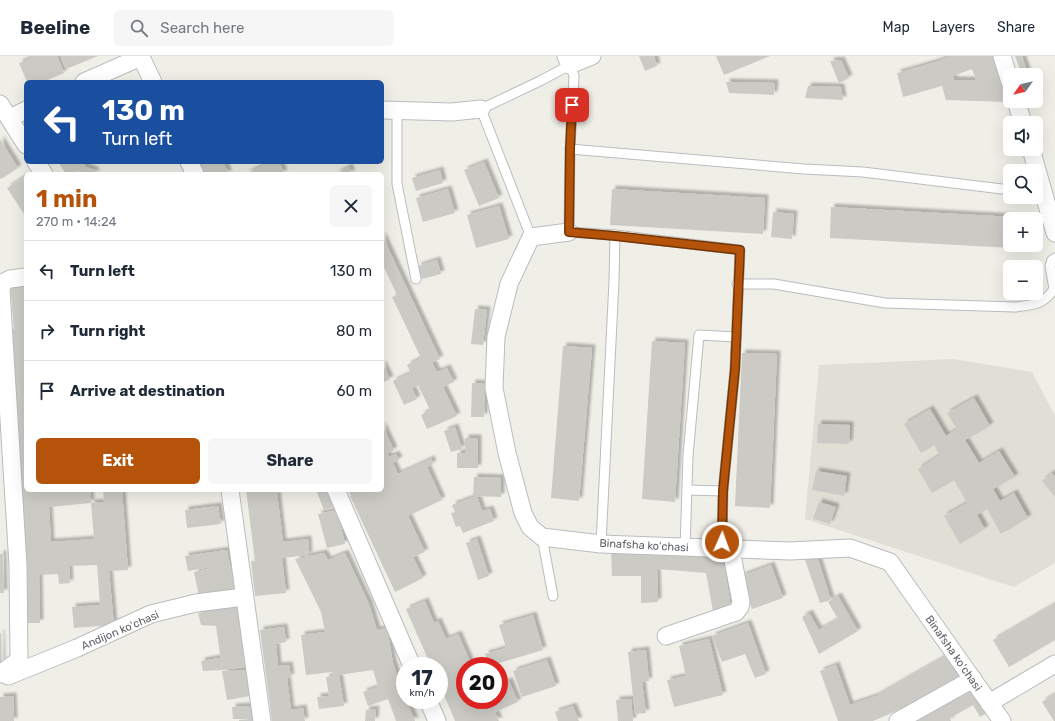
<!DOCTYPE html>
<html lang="en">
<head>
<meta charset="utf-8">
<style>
	:root { --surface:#fff; --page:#f6f6f7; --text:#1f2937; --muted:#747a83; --line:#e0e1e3; --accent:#b45309 }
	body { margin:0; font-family:Rubik,sans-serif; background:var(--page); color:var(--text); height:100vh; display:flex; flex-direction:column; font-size:15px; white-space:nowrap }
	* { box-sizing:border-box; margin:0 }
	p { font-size:13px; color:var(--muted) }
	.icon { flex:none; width:22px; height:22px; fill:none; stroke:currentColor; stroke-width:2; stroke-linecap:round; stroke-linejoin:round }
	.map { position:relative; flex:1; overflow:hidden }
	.drawer { position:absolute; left:24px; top:116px; width:360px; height:320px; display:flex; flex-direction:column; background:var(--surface); border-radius:6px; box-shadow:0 4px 16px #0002 }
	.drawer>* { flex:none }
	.guide { position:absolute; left:24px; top:24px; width:360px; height:84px; border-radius:6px; box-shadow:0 4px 16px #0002; background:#1a4fa0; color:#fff; overflow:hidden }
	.needle { width:26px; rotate:236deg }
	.controls { position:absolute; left:1003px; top:12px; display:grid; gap:8px }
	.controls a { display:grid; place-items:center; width:40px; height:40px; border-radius:6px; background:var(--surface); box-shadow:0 4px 16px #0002; font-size:20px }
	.speed { position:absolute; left:396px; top:601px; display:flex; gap:8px; font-size:20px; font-weight:700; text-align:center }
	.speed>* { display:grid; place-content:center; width:52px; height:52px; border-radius:50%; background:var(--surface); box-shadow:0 4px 16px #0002; line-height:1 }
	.speed small { font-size:10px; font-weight:400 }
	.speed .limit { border:6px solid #d22; background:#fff; color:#111 }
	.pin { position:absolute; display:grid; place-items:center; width:34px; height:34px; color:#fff; margin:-17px; border-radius:8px; box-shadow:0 2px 6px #0006 }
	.me { position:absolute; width:44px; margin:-22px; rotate:2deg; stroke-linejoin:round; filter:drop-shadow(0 0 3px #0008) }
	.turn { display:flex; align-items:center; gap:14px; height:84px; padding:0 12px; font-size:18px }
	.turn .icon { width:52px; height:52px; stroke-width:2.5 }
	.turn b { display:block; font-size:28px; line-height:34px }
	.round { display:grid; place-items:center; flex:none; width:42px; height:42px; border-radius:6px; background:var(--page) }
	.head { display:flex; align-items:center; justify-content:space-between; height:68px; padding:0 12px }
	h1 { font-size:24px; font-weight:700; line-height:30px; color:var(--accent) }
	.cta { display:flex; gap:8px; margin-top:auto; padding:8px 12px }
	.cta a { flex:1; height:46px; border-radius:6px; background:var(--accent); color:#fff; font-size:16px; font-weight:700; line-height:46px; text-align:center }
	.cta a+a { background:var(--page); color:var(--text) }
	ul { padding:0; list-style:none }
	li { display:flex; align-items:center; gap:12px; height:60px; padding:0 12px; border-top:1px solid var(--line) }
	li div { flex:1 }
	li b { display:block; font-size:15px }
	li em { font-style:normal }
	header { display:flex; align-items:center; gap:24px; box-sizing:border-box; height:56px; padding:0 20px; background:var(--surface); border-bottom:1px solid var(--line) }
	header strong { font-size:19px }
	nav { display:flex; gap:22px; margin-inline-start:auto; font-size:14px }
	.search { width:280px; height:36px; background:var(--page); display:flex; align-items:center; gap:10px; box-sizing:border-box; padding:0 14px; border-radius:6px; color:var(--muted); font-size:15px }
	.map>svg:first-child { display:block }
	.education { fill:#e0ded5 }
	.building { fill:#cccac4; fill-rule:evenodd; filter:url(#shadow) }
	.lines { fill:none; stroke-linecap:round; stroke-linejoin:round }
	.lane-casing { stroke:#b9bcc0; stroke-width:11 }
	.street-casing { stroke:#b9bcc0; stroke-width:19 }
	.lane { stroke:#fff; stroke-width:9 }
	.street { stroke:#fff; stroke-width:17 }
	.route-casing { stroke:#753606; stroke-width:10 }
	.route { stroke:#b45309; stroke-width:7 }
	.labels { text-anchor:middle; stroke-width:3.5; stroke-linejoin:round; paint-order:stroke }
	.street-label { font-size:11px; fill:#5e6267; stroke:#fff }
</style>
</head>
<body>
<header>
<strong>Beeline</strong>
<div class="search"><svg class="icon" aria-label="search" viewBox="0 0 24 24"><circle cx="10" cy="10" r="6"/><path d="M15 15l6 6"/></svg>Search here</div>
<nav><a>Map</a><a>Layers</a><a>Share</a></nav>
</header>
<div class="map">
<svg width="1055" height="665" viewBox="0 0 1055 665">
	<defs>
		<filter id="shadow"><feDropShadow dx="3.5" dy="-3.5" stdDeviation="1" flood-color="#0004"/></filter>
	</defs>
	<rect width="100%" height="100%" fill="#f0efe7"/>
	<polygon class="education" points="953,303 1032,316 1055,360 1055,507 1014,531 805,463 819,309"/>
	<g class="building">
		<polygon points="36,0 57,0 64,17 43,26 27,26 19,7"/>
		<polygon points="60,0 98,0 66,13"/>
		<polygon points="639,0 654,0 657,10 645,15"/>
		<polygon points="716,0 770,0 724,19"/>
		<path d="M951,0h41l15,46 -61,-2 -4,-14 -39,11 -6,-24 39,-11zM972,13l4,11h-22l-1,-4z"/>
		<polygon points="1015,0 1022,0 1028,19 1022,19"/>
		<polygon points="841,4 849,22 839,27 830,5"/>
		<polygon points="726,26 775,27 774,39 729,37"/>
		<polygon points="808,30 841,31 843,44 805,42"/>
		<polygon points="0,83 18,112 1,123 0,122"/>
		<polygon points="58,106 82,106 86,111 94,114 97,118 81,118 79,115 73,118 66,118"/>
		<polygon points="196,106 223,106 229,118 202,118"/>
		<polygon points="271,106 279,106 284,117 282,118 245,118"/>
		<polygon points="484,106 499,142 479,150 464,114"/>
		<polygon points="349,111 352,118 335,118"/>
		<polygon points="440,114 443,127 416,135 412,122"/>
		<polygon points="24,121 26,125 26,161 7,132"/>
		<polygon points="448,133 455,157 423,166 416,142"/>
		<polygon points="612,133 765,142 763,178 610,169"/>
		<polygon points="499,150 509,183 476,192 467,159"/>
		<polygon points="831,151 1013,161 1013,163 1010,163 1010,189 1011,189 1011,192 830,182"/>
		<polygon points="773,156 794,158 792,183 771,181"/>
		<polygon points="382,179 440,303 432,306 437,316 447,312 454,326 443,331 457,360 427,373 421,359 430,354 418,329 412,332 417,343 404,349 393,325 411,317 407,309 421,302 392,241 397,239 382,207"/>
		<polygon points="437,204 441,218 422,223 418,210"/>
		<polygon points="26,226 26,434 45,434 45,437 90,434 91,447 49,451 51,486 94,483 91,447 104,446 103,434 122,434 128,514 109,515 114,569 74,572 72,551 100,549 97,509 69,510 70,527 59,528 58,518 39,519 40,567 26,567 11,273 14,273 10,227"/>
		<polygon points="475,253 487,254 483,289 471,288"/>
		<polygon points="652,285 685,287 675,446 642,443"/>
		<polygon points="563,290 592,292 579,445 551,442"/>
		<polygon points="742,297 777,298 770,452 735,450"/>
		<polygon points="382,307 390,323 382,327"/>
		<polygon points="472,327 485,328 484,361 471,361"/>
		<polygon points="974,342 990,370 965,384 979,407 999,395 1015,421 993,433 1000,445 1014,437 1028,462 1001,478 987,453 977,459 985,473 960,488 944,460 967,447 954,424 932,437 918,413 940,399 934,389 921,397 904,368 930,353 946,380 957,373 947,357"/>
		<polygon points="818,368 850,369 849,388 817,387"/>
		<polygon points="382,369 394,394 387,398 389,401 396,398 399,404 393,407 398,418 431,403 433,408 427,411 442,444 408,460 425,496 413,501 423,522 395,536 350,440 351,440 348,434 382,434"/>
		<polygon points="455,371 462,393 451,396 444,375"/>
		<polygon points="465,382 478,382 478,412 457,412 457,397 465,397"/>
		<polygon points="816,415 847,420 844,440 812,434"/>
		<polygon points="1052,417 1055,420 1055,441 1042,425"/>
		<polygon points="474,421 501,422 501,441 473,440"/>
		<polygon points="246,434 280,434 281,436 277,437 283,486 308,483 309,499 282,502 286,537 255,540 251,505 255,505"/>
		<polygon points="316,434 326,434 333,451 324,454"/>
		<polygon points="477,440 482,455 490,453 494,465 463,477 460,470 456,471 451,457 455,456 452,449"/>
		<polygon points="819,446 836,451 830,468 813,463"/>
		<polygon points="218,450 221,468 187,472 185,454"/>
		<polygon points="337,454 345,488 327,492 318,458"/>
		<polygon points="477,483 489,520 478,524 466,487"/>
		<polygon points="227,494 235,534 199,541 194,516 222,509 188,515 185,500"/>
		<polygon points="611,496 722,498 731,551 713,555 706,517 657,513 658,546 641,547 641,520 612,520"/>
		<polygon points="324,497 328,504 345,497 369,548 377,574 387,572 393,607 405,644 406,644 415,665 396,665 388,643 368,650 363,636 378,631 373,614 339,619 344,650 319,653 317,641 329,640 326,621 333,620 332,616 306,619 301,579 325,576 321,556 295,503"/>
		<polygon points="816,497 831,544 820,547 804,501"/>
		<polygon points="0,498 3,498 4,537 0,537"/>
		<polygon points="771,509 783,542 752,553 741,520"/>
		<polygon points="838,540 858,575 819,598 802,561 809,557 819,574 838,563 828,546"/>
		<polygon points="425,545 434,567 438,565 446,583 458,578 472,610 465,610 465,613 458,616 465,632 465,644 499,644 499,629 509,625 518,646 495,656 499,665 455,665 439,627 439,610 431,610 406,553"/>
		<polygon points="1055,548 1055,584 1009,611 993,584"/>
		<polygon points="239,551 248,610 223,614 203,615 201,605 219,602 222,612 216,570 201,569 198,557"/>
		<polygon points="533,559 543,594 489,610 485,598 506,592 499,569"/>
		<polygon points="748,567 766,618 755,622 745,598 722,606 712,580"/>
		<polygon points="284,571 286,586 276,588 278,610 289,609 291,621 287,622 291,654 303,652 305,665 272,665 260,574"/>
		<polygon points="0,577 1,577 2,607 0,607"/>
		<polygon points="709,583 723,639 674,651 667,624 686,620 679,590"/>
		<polygon points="646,594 649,625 642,626 646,657 635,658 628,596"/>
		<polygon points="951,597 964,619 912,648 873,665 838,665 820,615 836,609 850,649 876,640"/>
		<polygon points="547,604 556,630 522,641 513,615"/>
		<polygon points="247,614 250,640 227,644 222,615"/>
		<polygon points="974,628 990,655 980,661 973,649 950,662 951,665 912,665"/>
		<polygon points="1055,638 1055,665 1054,665 1042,646"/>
		<polygon points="13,640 14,665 0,665 0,641"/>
		<polygon points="631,643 633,665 618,665 616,644"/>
		<polygon points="253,650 253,665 239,665 239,664 250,663 233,663 232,651"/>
		<polygon points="573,650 579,665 558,665 555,656"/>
		<polygon points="376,653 375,665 365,665 366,654"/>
	</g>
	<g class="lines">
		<defs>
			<g id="lane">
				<polyline points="397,55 397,128 416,223"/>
				<polyline points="531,181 481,53 540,25 570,9 574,20 570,93"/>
				<path d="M737,228h37l111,19 130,4c18,-2 28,-2 39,-18l-4,-23 2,-6 3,-2"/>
				<polyline points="687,434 723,435"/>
				<polyline points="542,481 553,540"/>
				<polyline points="601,488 614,225 615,179"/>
				<polyline points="685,492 688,400 699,279 736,281"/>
				<polyline points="725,494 722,487 723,435 735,313 740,194 615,179 569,176 570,93 804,113 863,116 1010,134"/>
			</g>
			<g id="street">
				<polyline points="566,0 570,9 592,0"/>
				<polyline points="1002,0 1010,26"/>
				<polyline points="84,26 141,1 153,26"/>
				<polyline points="1016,45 1023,67"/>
				<polyline points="0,48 26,89"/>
				<polyline points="382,54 452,56 481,53"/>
				<polyline points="10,62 26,54"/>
				<polyline points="1031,93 1055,177"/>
				<polyline points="36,106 44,118"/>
				<polyline points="189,106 195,118"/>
				<polyline points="569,176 531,181 509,228 496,281 494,332 507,397 523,457 530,471 542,481 601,488 790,495 850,492 890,506 1002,665"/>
				<polyline points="230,434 262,665"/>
				<polyline points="336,434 412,610"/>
				<polyline points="666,580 736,556 740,551 741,546 731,494"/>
				<polyline points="0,618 19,604 18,509 1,234 2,227 10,223 26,221"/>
				<polyline points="8,620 77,592 151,558 196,547 244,541"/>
				<polyline points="428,644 437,665"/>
				<polyline points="989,647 1055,608"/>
				<polyline points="898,665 973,623"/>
			</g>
		</defs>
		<use href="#lane" class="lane-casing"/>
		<use href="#street" class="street-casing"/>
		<use href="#lane" class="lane"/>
		<use href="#street" class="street"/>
	</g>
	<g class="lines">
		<defs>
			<polyline id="route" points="572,49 570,93 569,176 615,180 740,194 735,313 723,435 722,486"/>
		</defs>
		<use href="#route" class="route-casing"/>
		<use href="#route" class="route"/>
	</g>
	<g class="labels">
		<g class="street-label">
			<text transform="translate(644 489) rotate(3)" y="4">Binafsha koʻchasi</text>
			<text transform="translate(120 574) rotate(-23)" y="4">Andijon koʻchasi</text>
			<text transform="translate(954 597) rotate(55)" y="4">Binafsha koʻchasi</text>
		</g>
	</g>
</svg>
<div class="controls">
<a><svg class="needle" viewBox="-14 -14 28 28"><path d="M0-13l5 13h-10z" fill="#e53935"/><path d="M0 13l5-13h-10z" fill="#747a83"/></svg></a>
<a><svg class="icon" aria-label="sound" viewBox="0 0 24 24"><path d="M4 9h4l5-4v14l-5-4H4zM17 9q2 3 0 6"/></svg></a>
<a><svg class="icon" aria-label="search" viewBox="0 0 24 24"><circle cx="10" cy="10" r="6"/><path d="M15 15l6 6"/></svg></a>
<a>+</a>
<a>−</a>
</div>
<div class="speed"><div>17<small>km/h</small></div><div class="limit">20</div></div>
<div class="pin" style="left:572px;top:49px;background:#d93025"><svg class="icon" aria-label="arrive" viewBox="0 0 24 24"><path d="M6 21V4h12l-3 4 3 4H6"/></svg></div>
<svg class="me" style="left:722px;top:486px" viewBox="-20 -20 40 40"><circle r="17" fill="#b45309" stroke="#fff" stroke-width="3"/><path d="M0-11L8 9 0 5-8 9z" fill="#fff"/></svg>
<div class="guide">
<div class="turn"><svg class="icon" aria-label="left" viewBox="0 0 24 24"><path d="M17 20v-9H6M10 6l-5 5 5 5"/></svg><div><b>130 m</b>Turn left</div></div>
</div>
<section class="drawer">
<div class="head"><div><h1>1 min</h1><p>270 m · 14:24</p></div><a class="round"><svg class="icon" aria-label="close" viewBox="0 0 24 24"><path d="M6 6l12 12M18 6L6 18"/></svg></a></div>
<ul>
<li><svg class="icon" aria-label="left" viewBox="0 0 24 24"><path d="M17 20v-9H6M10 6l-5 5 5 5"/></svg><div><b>Turn left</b></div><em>130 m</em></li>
<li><svg class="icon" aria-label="right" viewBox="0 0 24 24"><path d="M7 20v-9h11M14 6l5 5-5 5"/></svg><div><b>Turn right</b></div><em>80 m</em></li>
<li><svg class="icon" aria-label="arrive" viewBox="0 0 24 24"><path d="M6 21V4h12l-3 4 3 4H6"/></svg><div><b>Arrive at destination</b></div><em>60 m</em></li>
</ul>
<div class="cta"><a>Exit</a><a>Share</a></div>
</section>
</div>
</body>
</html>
